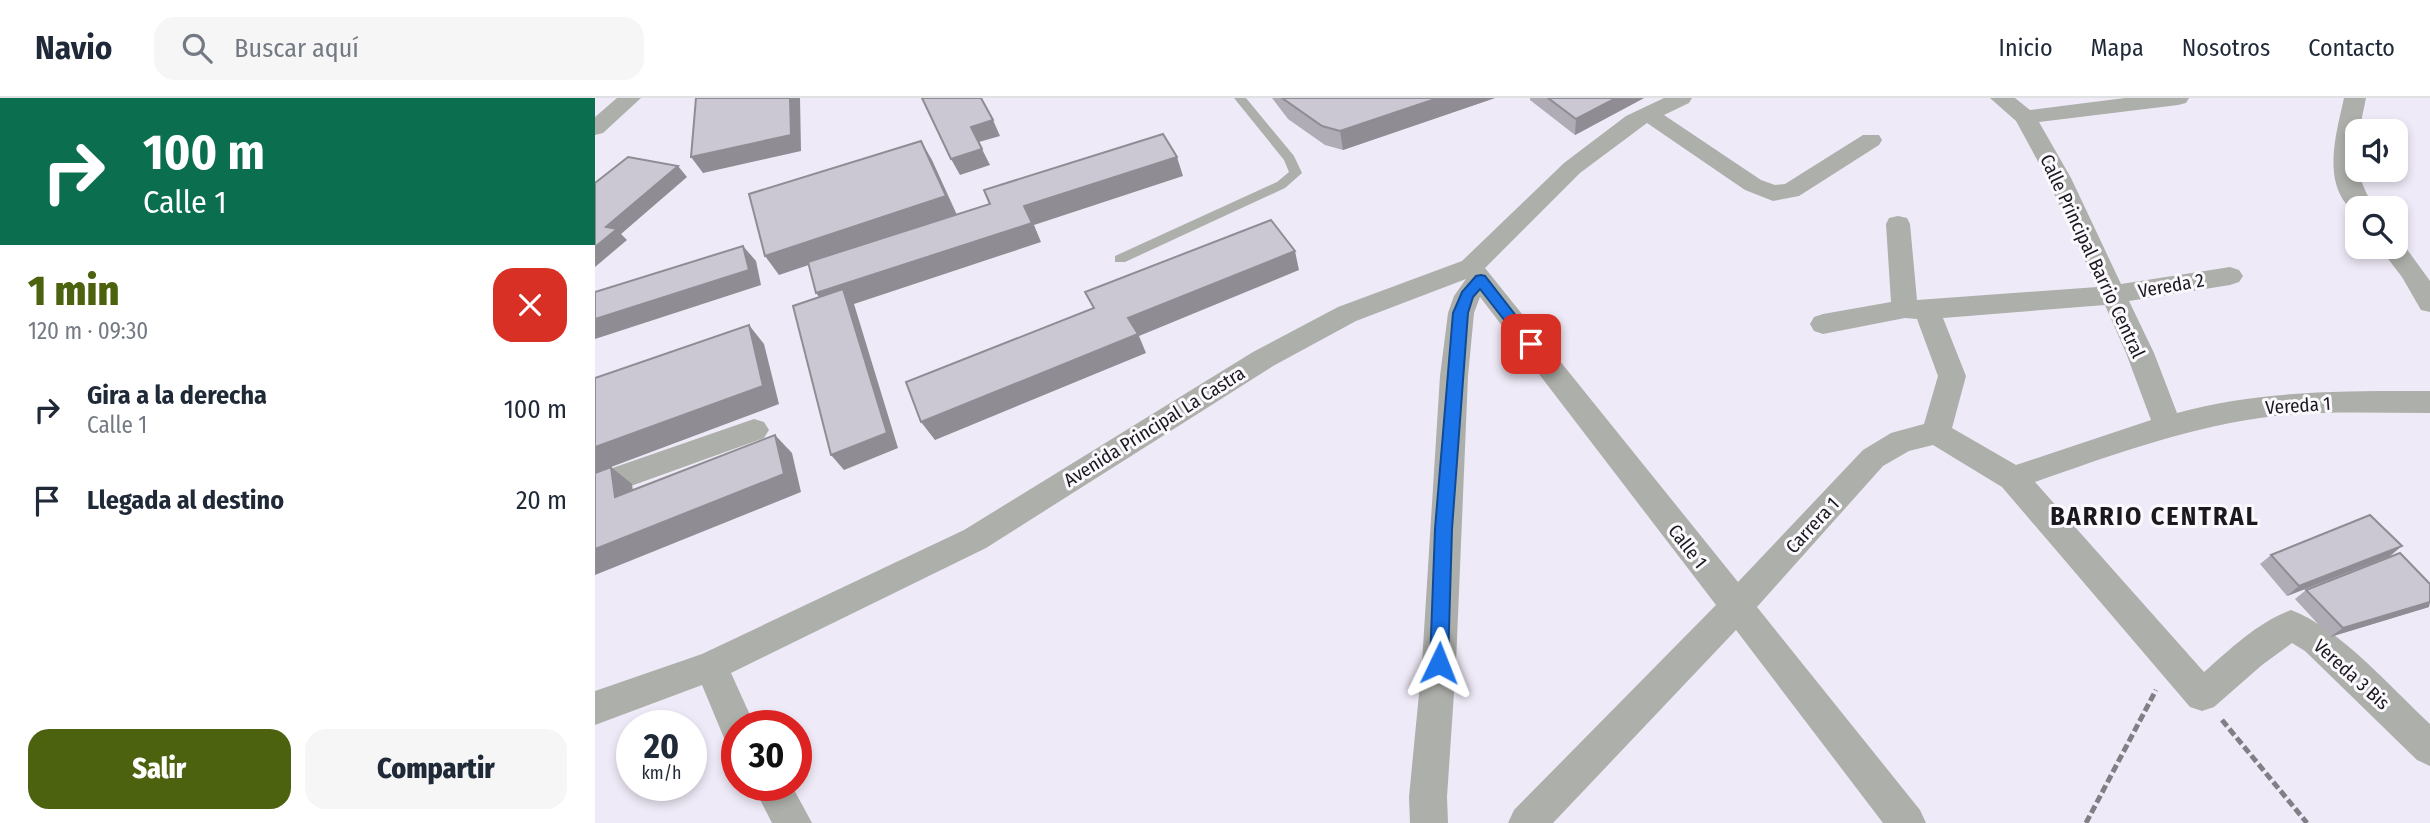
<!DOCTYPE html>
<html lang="es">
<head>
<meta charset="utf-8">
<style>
	:root { --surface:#fff; --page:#f6f6f7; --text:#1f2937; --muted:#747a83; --line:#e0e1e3; --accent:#4c620e }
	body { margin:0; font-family:"Fira Sans Condensed",sans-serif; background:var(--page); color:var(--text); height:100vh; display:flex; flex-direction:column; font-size:26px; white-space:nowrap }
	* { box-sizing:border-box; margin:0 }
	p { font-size:23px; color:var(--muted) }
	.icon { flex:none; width:38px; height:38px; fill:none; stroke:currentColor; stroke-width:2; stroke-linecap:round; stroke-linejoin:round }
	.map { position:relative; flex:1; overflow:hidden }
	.details { display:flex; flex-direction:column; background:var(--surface); width:595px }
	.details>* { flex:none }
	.banner { background:#0b6e4f; color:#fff; overflow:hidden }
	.tools { position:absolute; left:1750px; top:21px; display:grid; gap:14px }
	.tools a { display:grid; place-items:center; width:63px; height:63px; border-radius:14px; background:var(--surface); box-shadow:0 4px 10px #0003; font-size:35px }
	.speed { position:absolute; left:21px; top:612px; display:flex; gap:14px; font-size:35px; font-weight:700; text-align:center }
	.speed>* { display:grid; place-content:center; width:91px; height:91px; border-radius:50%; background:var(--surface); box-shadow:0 4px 10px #0003; line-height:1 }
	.speed small { font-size:18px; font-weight:400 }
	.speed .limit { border:10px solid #d22; background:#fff; color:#111 }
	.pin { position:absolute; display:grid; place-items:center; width:60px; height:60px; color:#fff; margin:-30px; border-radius:14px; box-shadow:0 4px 10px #0006 }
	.me { position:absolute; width:77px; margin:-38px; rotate:2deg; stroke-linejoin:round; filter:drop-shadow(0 0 5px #0008) }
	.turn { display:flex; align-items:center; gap:24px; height:147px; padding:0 28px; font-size:32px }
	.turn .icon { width:91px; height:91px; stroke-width:2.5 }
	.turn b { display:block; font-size:49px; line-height:60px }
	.round { display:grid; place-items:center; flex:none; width:74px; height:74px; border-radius:21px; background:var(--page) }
	.headline { display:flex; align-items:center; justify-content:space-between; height:119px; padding:0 28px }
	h1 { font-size:42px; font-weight:800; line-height:52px; color:var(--accent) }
	.button { display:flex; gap:14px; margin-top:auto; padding:14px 28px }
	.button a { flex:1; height:80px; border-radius:21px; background:var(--accent); color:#fff; font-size:28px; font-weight:800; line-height:80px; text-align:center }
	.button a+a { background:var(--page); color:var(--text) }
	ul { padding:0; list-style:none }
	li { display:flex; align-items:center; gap:21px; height:91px; padding:0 28px }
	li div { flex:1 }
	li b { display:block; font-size:26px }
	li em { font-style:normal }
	header { display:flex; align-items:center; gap:42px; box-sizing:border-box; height:98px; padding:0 35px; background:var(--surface); border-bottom:2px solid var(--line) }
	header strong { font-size:33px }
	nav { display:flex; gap:38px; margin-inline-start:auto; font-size:24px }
	.search { width:490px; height:63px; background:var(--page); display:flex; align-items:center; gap:18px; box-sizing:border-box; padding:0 24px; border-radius:21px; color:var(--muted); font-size:26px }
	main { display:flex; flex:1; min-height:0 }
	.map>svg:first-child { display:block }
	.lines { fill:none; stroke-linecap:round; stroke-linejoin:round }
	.path { stroke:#817e86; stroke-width:5; stroke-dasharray:8 3.5; stroke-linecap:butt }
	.lane { fill:#adafaa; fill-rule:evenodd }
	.street { fill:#adafaa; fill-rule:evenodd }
	.wall { fill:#afacb5 }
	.shaded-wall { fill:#8f8c94 }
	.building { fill:#ccc8d3; stroke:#8f8c94; stroke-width:2 }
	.route { fill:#1a73e8; stroke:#114b97; stroke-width:2 }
	.labels { text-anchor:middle; stroke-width:6; stroke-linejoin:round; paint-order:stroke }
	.street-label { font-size:19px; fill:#1b191d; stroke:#fbf9fe }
	.district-label { font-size:26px; font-weight:bold; letter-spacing:2px; fill:#1b191d; stroke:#fbf9fe }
</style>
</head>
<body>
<header>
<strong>Navio</strong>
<div class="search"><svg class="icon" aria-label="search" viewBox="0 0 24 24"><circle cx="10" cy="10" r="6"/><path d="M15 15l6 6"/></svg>Buscar aquí</div>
<nav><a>Inicio</a><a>Mapa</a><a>Nosotros</a><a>Contacto</a></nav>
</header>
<main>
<section class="details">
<div class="banner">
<div class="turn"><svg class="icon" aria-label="right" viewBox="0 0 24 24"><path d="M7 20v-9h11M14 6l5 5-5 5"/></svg><div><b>100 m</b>Calle 1</div></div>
</div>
<div class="headline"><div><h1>1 min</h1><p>120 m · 09:30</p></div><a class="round" style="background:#d93025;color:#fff"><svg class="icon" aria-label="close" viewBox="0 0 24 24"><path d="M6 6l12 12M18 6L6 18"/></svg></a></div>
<ul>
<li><svg class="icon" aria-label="right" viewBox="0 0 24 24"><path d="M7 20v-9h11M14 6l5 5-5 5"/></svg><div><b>Gira a la derecha</b><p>Calle 1</p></div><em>100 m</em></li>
<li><svg class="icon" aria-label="arrive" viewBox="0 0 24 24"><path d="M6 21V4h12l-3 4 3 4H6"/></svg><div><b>Llegada al destino</b></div><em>20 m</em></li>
</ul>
<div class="button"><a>Salir</a><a>Compartir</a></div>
</section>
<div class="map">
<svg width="1835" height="725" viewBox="0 0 1835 725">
	<rect width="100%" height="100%" fill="#efeaf7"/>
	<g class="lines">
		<g class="path">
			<polyline points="1627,622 1712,725"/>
			<polyline points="1491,725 1561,592"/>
		</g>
		<polygon class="lane" points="639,0 651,0 699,58 707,75 690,90 530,164 520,164 520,158 682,84 694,74 689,62"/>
		<g class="street">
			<polygon points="22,0 46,0 8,35 0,37 0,19"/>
			<path d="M1069,0h28l-3,5 -25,12 97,65 14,5 10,-1 78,-49h16l3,5 -3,5 -80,51 -26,5 -28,-11 -98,-67 -67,50 -95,95 253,314 125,-132 28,-17 33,-9 14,-48 -21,-57 -12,-1 -82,16 -9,-3 -4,-7 4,-7 9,-3 68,-12 -5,-78 3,-6 9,-2 9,2 3,6 7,76 180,-13 -50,-109 -31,-57 -26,-23h25l15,12 95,-12h64l-3,5 -8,2 -139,17 32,56 50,106 109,-17 9,3 4,6 -4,6 -9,3 -101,16 25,52 23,60c84,-23 167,-22 253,-22v22c-57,0 -114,-3 -170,5 -77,11 -151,38 -225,64l169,190c26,-23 54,-50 87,-62 50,19 99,77 139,114v42l-13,-6 -112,-109 -13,-8 -30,22 -48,42 -12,4 -12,-4 -188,-220 -69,-42 -24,6 -26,15 -126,141 163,203 6,13h-43l-147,-193 -183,193h-45l6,-13 202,-205 -236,-308 -6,16 -6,63 -12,287 -9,134 1,26h-38l-1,-26 13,-134 18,-287 8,-63 6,-17 12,-17 -110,42 -83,45 -287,182 -255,125 24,53h-18v17l-13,-5 -22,-53 -107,40v-34l107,-37 262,-124 289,-178 85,-45 124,-46 102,-98 62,-47zM1510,207l21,48 25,67 -135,45 -64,-37 14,-52 -23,-58z"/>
			<path d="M1749,0h22c-9,45 -18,68 9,110h-18v6c-37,-27 -21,-79 -13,-116z"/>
			<polygon points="1801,142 1806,143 1835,183 1835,214 1826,212 1807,179 1784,149 1801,149"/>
			<polygon points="159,321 169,324 174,332 169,340 0,401 0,376"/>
			<polygon points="158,688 197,688 217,725 177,725"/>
		</g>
	</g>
	<g class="wall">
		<polygon points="677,0 900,0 748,52 730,47 693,21"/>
		<polygon points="935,0 1049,0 980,37 935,2"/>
		<polygon points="1676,457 1795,458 1692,498 1665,466"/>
		<polygon points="1711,492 1834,509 1735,539 1700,501"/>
	</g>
	<g class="shaded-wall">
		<polygon points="195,0 205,0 206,53 108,75 96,59"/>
		<polygon points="843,0 900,0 748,52 745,33"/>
		<polygon points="1021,0 1049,0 980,37 981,21"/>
		<polygon points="398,22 405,38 384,44 376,29"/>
		<polygon points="326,43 337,62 362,117 184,177 170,158"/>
		<polygon points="387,51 395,67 365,77 356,61"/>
		<polygon points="582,59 588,78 439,127 446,144 259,206 303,350 249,372 236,357 235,214 221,195 429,108"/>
		<polygon points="83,68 92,79 26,136 32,142 0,169 0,149 11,129"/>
		<polygon points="148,148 161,163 166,187 0,241 0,221"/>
		<polygon points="700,153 704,172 544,238 551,255 340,342 326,324 533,220"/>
		<polygon points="154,227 169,246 184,306 0,375 0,349"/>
		<polygon points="180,337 197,355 206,394 0,477 0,451"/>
		<polygon points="16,369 37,386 41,416 20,399"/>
		<polygon points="1807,448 1795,458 1692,498 1704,488"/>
		<polygon points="1835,504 1834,509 1735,539 1748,530"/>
	</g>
	<g class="building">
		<polygon points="101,0 195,0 196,37 96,59"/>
		<polygon points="327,0 386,0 398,22 376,29 387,51 356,61"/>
		<polygon points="687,0 843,0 745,33 727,28"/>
		<polygon points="953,0 1021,0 981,21"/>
		<polygon points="568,36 582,59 429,108 437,125 221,195 213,164 395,106 389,92"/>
		<polygon points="326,43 351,98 170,158 154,96"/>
		<polygon points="33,59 83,68 11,129 22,131 0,149 0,85"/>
		<polygon points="676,122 700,153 533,220 543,236 326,324 311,284 499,210 490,194"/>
		<polygon points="148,148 154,172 0,221 0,194"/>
		<polygon points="248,191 292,335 236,357 198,208"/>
		<polygon points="154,227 168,288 0,349 0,280"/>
		<polygon points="180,337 189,376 0,451 0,375 16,369 20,399"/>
		<polygon points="1775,417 1807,448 1704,488 1676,457"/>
		<polygon points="1805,455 1835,486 1835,504 1748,530 1711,492"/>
	</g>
	<polygon class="route" points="886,177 890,178 943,246 936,252 931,250 885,191 878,199 873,215 857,431 853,565 850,571 844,574 837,571 835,565 840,431 858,215 867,194 881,178"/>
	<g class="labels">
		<g class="street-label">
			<text transform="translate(1498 158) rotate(65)" y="7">Calle Principal Barrio Central</text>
			<text transform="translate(1576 187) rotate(-10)" y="7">Vereda 2</text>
			<text transform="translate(1703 307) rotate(-4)" y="7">Vereda 1</text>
			<text transform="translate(559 328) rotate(-32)" y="7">Avenida Principal La Castra</text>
			<text transform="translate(1217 427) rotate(-47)" y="7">Carrera 1</text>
			<text transform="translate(1093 448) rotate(52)" y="7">Calle 1</text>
			<text transform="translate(1757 576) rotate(42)" y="7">Vereda 3 Bis</text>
		</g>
		<g class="district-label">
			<text x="1560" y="427">BARRIO CENTRAL</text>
		</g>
	</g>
</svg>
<div class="tools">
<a><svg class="icon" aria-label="sound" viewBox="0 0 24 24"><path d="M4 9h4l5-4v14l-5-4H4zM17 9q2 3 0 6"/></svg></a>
<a><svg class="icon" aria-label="search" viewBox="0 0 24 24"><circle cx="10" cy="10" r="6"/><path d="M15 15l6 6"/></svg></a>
</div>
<div class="speed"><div>20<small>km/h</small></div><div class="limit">30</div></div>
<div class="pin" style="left:936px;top:246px;background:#d93025"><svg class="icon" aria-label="arrive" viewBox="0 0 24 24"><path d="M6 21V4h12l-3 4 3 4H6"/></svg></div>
<svg class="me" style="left:844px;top:565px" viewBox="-20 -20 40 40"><path d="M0-17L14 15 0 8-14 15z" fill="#1a73e8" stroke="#fff" stroke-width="4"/></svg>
</div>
</main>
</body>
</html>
